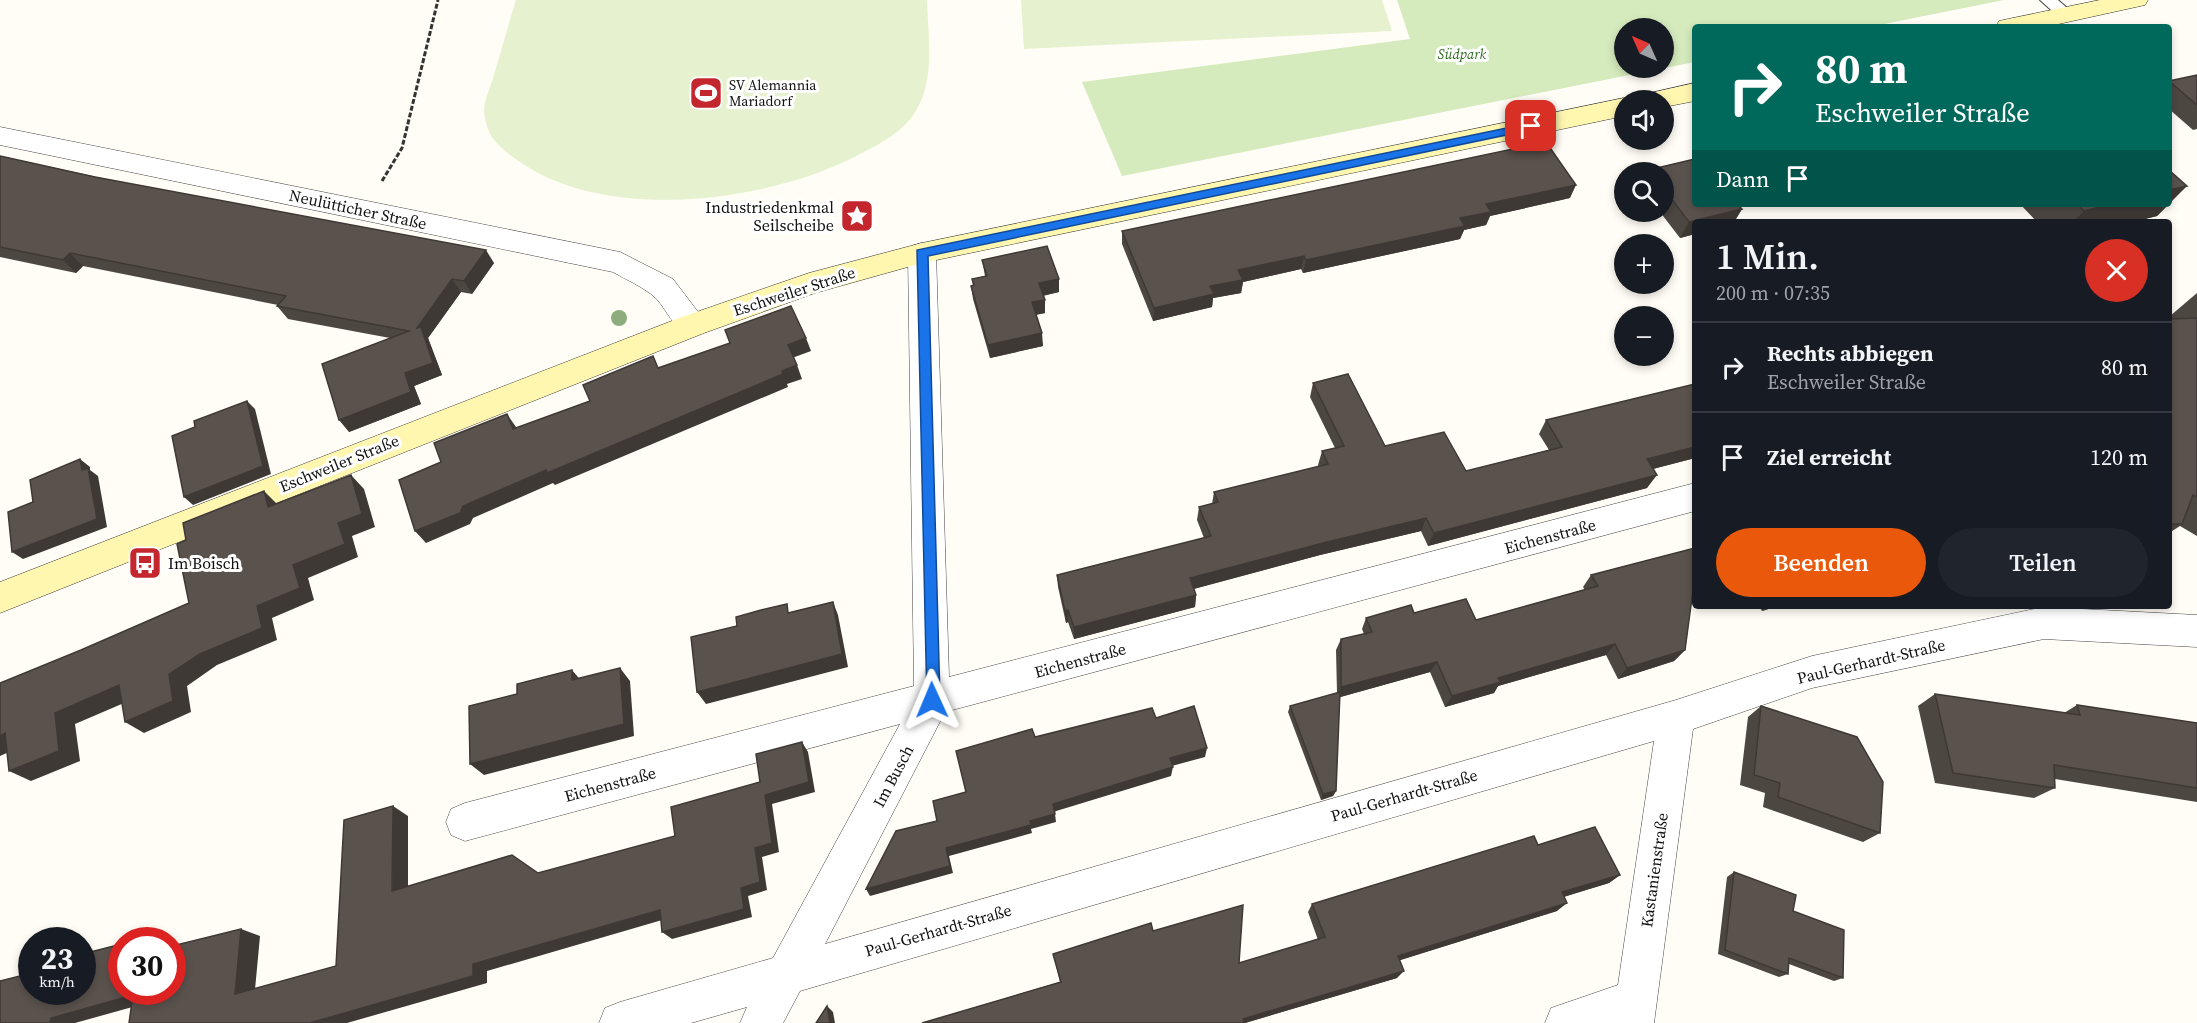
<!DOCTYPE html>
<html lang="de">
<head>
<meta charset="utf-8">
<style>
	:root { --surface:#171b24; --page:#20242c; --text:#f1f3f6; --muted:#9ea1a6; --line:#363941; --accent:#ea580c }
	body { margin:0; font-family:"Source Serif 4",serif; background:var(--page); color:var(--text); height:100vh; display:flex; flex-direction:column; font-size:22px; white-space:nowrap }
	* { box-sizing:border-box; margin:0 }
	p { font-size:20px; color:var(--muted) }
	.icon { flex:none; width:33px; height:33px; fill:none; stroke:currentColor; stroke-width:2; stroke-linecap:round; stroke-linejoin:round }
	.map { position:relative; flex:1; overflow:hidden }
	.side { position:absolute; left:1692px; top:219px; width:480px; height:390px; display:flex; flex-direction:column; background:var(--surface); border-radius:6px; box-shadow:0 3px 9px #0003 }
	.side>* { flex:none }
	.hud { position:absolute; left:1692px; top:24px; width:480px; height:183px; border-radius:6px; box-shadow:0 3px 9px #0003; background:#00695c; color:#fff; overflow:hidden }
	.needle { width:39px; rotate:315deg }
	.buttons { position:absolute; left:1614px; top:18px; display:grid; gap:12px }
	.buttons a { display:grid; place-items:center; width:60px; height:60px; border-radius:50%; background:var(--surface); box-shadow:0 3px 9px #0003; font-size:30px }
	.speed { position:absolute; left:18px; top:927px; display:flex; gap:12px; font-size:30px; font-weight:700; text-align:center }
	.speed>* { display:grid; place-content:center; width:78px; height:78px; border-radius:50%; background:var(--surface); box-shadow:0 3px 9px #0003; line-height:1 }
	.speed small { font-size:15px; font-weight:400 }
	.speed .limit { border:9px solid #d22; background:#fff; color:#111 }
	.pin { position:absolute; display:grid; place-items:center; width:51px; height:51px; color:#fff; margin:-26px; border-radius:12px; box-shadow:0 3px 9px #0006 }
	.me { position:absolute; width:66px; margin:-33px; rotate:359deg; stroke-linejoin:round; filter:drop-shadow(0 0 4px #0008) }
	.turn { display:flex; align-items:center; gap:21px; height:126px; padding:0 24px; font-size:27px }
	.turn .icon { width:78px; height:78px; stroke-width:2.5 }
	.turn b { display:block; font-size:42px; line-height:51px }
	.then { display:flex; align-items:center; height:57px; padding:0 24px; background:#0003; gap:12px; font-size:22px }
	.round { display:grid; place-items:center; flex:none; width:63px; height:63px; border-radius:32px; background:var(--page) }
	.summary { display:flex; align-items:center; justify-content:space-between; height:102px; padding:0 24px }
	h1 { font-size:36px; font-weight:600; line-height:45px }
	.action { display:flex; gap:12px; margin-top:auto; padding:12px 24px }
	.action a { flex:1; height:69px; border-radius:36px; background:var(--accent); color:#fff; font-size:24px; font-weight:600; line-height:69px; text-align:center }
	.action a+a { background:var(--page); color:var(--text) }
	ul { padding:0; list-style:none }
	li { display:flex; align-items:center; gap:18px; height:90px; padding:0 24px; border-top:2px solid var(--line) }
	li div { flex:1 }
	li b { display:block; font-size:22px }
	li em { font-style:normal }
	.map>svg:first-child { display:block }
	.green { fill:#d5ebbd; fill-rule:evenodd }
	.pitch { fill:#e6f2cf }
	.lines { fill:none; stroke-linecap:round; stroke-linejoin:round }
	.lane-casing { stroke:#444; stroke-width:2 }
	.street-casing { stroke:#444; stroke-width:1 }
	.secondary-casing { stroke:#333; stroke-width:1 }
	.path { stroke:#333; stroke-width:3; stroke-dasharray:5 2; stroke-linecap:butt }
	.lane { fill:#fff; fill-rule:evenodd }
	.street { fill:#fff; fill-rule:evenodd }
	.secondary { fill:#fff6b0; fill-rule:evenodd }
	.tree { fill:#8dad7f }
	.wall { fill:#4d4742 }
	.shaded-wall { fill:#3f3936 }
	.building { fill:#5a524d; stroke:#3f3936; stroke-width:1.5 }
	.route { fill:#1a73e8; stroke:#114b97; stroke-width:1.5 }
	.labels { text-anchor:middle; stroke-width:6; stroke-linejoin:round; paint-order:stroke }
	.far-park-label { font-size:14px; font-style:italic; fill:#2f6b1f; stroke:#fff }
	.far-poi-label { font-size:14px; fill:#111; stroke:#fff; text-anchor:start }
	.poi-label { font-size:16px; fill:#111; stroke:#fff; text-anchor:end }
	.street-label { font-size:16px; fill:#111; stroke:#fff }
</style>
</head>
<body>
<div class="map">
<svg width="2197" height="1023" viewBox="0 0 2197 1023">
	<rect width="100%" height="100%" fill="#fffdf5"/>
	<path class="green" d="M1397,0h607l-135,27h-174v35l-573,114 -40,-94 328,-43zM1624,28h40v40h-40z"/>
	<g class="pitch">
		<path d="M516,0h411c1,35 8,75 -9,107 -11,22 -33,34 -54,45 -91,50 -255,72 -344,10 -10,-7 -27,-19 -31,-31 -3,-6 -5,-16 -5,-22 1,-10 6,-21 9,-31 8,-26 15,-52 23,-78z"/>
		<polygon points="1021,0 1382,0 1392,31 1024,49"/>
	</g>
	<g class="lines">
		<defs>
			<polygon id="lane" points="2040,0 2058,0 2075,15 2067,20 2061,19"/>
			<g id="street">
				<path d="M0,127l620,125 53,27 35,46 -4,8c-30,9 -34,-25 -53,-39 -12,-9 -26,-15 -38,-22l-613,-127z"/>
				<polygon points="922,243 932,246 936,253 949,677 1695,483 1695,511 945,712 825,944 1676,700 1812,656 2044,607 2197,615 2197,647 2044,639 1812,688 1693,729 1654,1023 1545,1023 1551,1008 1618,985 1654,741 800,991 783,1023 740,1023 747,1007 691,1023 599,1023 605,1008 620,1002 773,958 900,724 465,841 451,835 446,822 451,809 465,803 914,686 908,253 912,246"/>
			</g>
			<g id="secondary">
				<polygon points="2100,0 2148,0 2145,5 2045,27 1996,27 1999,21 2008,19"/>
				<polygon points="1695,83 1695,101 1664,107 1664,100 1642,100 1646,94"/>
				<polygon points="1624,98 1632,100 1624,100 1624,116 922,263 815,293 704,333 0,613 0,582 682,317 809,273 922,243"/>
			</g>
		</defs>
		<use href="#lane" class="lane-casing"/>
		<use href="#street" class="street-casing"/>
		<use href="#secondary" class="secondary-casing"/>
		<polyline class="path" points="382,181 402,148 438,0"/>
		<use href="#lane" class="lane"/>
		<use href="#street" class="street"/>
		<use href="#secondary" class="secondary"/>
	</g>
	<circle class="tree" cx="619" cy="318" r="8"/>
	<g class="wall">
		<polygon points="2197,75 2197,129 2193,130 2169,109 2169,81"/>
		<polygon points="0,156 494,263 472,294 461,292 428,338 442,375 414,386 421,404 349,432 390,338 288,319 277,306 278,305 83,266 76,273 0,257"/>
		<polygon points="1695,159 1695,204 1737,204 1742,209 1734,222 1695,222 1695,234 1680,238 1660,212 1664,212 1664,172 1647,172 1648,170"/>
		<polygon points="2187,186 2157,216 2133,222 2037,222 2020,204 2169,204"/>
		<polygon points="1570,198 1490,216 1486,225 1464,230 1460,239 1303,273 1301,269 1243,282 1241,293 1213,298 1212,307 1153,321 1122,244 1122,231"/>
		<polygon points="982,260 1059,279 1059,292 1043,296 1045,313 1036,315 1043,346 990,358 973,299 971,286 973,286 972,279 985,276"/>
		<polygon points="2197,293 2197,536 2180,526 2169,533 2169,319 2172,319 2170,316"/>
		<polygon points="1313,383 1385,446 1466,471 1549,450 1539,434 1546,420 1695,384 1695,458 1653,469 1647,488 1428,546 1421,531 1320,555 1194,589 1196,595 1195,607 1074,639 1068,622 1066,623 1058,587 1057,575 1204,538 1197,520 1199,507 1212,504 1214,492 1319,467 1318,465 1322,451 1335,448 1310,397"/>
		<polygon points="1695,548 1695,598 1692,599 1685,650 1674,661 1618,679 1606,655 1498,686 1494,693 1445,707 1430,672 1340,697 1336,791 1333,796 1321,800 1288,712 1290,706 1337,693 1336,650 1341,639 1364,634 1362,629 1366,618 1414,613 1476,620 1585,590 1583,587 1591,575"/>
		<polygon points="1759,606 1778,606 1762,611"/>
		<polygon points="1935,694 2064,713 2077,705 2197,723 2197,802 2055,779 2055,788 2034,798 1935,783 1918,706"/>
		<polygon points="1761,706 1880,833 1863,842 1763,807 1765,793 1740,785 1748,717"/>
		<polygon points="1538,845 1620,875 1609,883 1564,897 1557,911 1400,960 1397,978 1245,1023 922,1023 1060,982 1053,954 1153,931 1239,963 1318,940 1308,912 1312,904"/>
		<polygon points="1734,872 1793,911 1843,978 1834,981 1789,964 1788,974 1779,977 1718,954 1727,877"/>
	</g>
	<g class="shaded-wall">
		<polygon points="1576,185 1570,198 1490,216 1486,225 1464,230 1460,239 1303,273 1306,260 1486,204"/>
		<polygon points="2187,186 2157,216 2133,222 2073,222 2084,211 2112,204 2169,204 2169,190"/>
		<polygon points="1742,209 1734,222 1695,222 1695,234 1680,238 1689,222"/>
		<polygon points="486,250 494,263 472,294 464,281"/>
		<polygon points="70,253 83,266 76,273 63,260"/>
		<polygon points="1304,256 1301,269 1243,282 1241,293 1213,298 1212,307 1153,321 1154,308 1210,286 1238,270"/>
		<polygon points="452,279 461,292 428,338 442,375 414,386 421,404 349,432 339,420 405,373 417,328"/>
		<polygon points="1059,279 1059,292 1040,296 1039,283"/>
		<polygon points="1045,300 1045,313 1033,315 1032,302"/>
		<polygon points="1042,333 1043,346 990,358 988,345"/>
		<polygon points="806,338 811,351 792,358 788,345"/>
		<polygon points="797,365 802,379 787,384 788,387 555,485 553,483 473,518 470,524 426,543 415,531 463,506 546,470"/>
		<polygon points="247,401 255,409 271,474 193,505 184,497"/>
		<polygon points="507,414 516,427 522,442 513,429"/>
		<polygon points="1695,447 1695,458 1637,473 1647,459"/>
		<polygon points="80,459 90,467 90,470 98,476 107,527 23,559 12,552 82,470"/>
		<polygon points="351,475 364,489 375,527 352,536 358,557 308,578 314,600 272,618 277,640 217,665 187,686 191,712 144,733 125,722 169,674 200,654 257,606 293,565 338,523"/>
		<polygon points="1657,475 1647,488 1428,546 1434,533"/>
		<polygon points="264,491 278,505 268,507"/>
		<polygon points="1426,518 1421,531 1320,555 1189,590 1190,578 1323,543"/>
		<polygon points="1693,590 1695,590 1695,598 1682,602"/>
		<polygon points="1196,595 1195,607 1074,639 1074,627"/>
		<polygon points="833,602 838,615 848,667 706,704 697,692"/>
		<polygon points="1767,606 1778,606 1762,611"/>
		<polygon points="1068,610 1068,622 1066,623 1065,611"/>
		<polygon points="1615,644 1606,655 1498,686 1494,693 1445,707 1452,696 1498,678"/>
		<polygon points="1685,650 1674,661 1618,679 1627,668"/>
		<polygon points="1437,662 1430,672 1337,698 1341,687"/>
		<polygon points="620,668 630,681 634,736 484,775 470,764"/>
		<polygon points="572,670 583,683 572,680"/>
		<polygon points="119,685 138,697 75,724 80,761 31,781 9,771 55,713"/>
		<polygon points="5,733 27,744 0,756 0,736"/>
		<polygon points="802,742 808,752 815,792 772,804 779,852 762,857 767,890 748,896 752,917 672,939 662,932 741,888 755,848 765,795"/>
		<polygon points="1207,748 1205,757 1168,767 1170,758"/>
		<polygon points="1173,767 1171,776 1053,812 1053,804"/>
		<polygon points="1336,791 1333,796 1321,800 1323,794"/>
		<polygon points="393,806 408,816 408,899 392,891"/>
		<polygon points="1055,814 1056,822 1031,829 1032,833 949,856 953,873 870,896 866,889 946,848 1030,821"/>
		<polygon points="1620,875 1609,883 1552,900 1562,892"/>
		<polygon points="1567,903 1557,911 1391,963 1398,956"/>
		<polygon points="660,910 669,918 487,971 487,983 347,1023 310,1023 473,964"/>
		<polygon points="241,929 260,936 254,1000 235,994"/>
		<polygon points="1404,971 1397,978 1245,1023 1241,1023 1243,1019"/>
		<polygon points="133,995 154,1001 75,1023 50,1023 51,1018"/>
		<polygon points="827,1006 833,1012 835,1023 830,1023"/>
	</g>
	<g class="building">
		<polygon points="2197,75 2197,105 2169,81"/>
		<polygon points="1546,142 1576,185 1486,204 1491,212 1460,218 1465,226 1306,260 1304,256 1238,270 1243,280 1210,286 1214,294 1154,308 1122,231"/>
		<polygon points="0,156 95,177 486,250 464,281 452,279 417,328 421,327 433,363 405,373 411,392 339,420 322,364 409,331 277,306 286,296 70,253 63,260 0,247"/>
		<polygon points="1695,159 1695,204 1737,204 1742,209 1689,222 1664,189 1664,172 1651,172 1648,170"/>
		<polygon points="2169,170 2187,186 2169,190"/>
		<polygon points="2077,204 2112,204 2084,211"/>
		<polygon points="1047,246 1059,279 1039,283 1045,300 1032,302 1042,333 988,345 971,286 974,285 972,279 987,276 982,260"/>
		<polygon points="791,306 806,338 788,345 797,365 782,371 783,374 571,463 547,473 546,470 463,506 460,513 415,531 399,480 441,462 434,443 507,414 513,429 590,401 583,385 653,356 658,368 730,343 725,330"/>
		<polygon points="2197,318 2197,497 2193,495 2182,524 2169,524 2169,319"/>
		<polygon points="1348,374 1385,446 1444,432 1466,471 1562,447 1546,420 1695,384 1695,447 1647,459 1657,475 1434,533 1426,518 1323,543 1190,578 1196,595 1074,627 1068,610 1065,611 1057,575 1211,536 1199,507 1218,502 1214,492 1328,464 1322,451 1344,446 1313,383"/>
		<polygon points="247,401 263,466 184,497 172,436 195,427 194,421"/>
		<polygon points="80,459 82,470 88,468 97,519 12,552 8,512 33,502 30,480"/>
		<polygon points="351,475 362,514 338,523 345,544 293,565 300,588 257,606 262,628 200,654 169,674 173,701 125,722 119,685 55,713 59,751 9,771 5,733 0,736 0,683 81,650 189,603 177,544 186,540 183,523 264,491 268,507"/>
		<polygon points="1695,548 1695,590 1693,590 1685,650 1627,668 1615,644 1498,678 1501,682 1452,696 1437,662 1341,687 1341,639 1372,632 1366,618 1411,605 1414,613 1466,599 1476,620 1598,586 1591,575"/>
		<polygon points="833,602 842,654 697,692 691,637 737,626 736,617 761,610 787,604 788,613"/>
		<polygon points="620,668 624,724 470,764 469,706 517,694 517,684 572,670 572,680"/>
		<polygon points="1340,692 1336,791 1323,794 1290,706"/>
		<polygon points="1935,694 2080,715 2077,705 2197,723 2197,788 2054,765 2055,788 1953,773"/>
		<polygon points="1194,706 1207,748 1170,758 1173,767 1053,804 1055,814 1030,821 1031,825 946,848 950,866 866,889 896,831 937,821 933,801 966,792 956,751 1032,729 1035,737 1152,708 1156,718"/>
		<polygon points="1761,706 1857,737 1883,782 1880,833 1778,797 1780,783 1754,775"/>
		<polygon points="802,742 809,782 765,795 772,843 755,848 760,882 741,888 744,909 662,932 660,910 473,964 473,976 310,1023 129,1023 133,995 51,1018 50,1023 0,1023 0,981 32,973 32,992 82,992 82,954 122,944 122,992 172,992 172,946 241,929 235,994 336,966 344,820 393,806 392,891 512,855 538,873 675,836 671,807 760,782 756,754"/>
		<polygon points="1595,827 1620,875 1562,892 1567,903 1398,956 1404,971 1243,1019 1244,1023 922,1023 1061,982 1053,954 1151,923 1153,931 1243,905 1239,963 1325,937 1312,904 1534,836 1538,845"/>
		<polygon points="1734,872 1796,895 1793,911 1844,930 1843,978 1789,958 1788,974 1725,950"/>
		<polygon points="147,938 146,940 136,940"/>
		<polygon points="827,1006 830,1023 816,1023"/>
	</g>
	<polygon class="route" points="1531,123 1535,124 1535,129 928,256 940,700 938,705 932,707 927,705 917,250"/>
	<defs>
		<symbol id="stadium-square" viewBox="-11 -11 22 22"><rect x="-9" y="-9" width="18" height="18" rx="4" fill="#c4262e" stroke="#fff"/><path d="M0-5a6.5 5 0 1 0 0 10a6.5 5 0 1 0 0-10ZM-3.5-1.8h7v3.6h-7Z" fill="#fff"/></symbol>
		<symbol id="sight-square" viewBox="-11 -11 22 22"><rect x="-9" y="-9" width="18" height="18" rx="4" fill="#c4262e" stroke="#fff"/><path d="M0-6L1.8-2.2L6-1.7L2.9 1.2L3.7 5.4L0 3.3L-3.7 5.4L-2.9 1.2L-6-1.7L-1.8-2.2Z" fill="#fff"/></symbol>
		<symbol id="bus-square" viewBox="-11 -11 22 22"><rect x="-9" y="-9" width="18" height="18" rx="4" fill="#c4262e" stroke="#fff"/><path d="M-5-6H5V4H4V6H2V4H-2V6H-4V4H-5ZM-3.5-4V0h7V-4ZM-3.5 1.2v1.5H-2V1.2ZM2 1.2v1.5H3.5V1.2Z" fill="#fff"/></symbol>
	</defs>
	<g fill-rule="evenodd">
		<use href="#stadium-square" x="687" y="74" width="38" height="38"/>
		<use href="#sight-square" x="838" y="197" width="38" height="38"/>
		<use href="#bus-square" x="126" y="544" width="38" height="38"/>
	</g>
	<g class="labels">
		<g class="far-park-label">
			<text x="1462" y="59">Südpark</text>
		</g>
		<g class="far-poi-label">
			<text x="729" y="90">SV Alemannia<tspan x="729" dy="16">Mariadorf</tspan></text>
		</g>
		<g class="poi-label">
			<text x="834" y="213">Industriedenkmal<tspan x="834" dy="18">Seilscheibe</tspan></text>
			<text x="168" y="569" text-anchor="start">Im Boisch</text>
		</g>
		<g class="street-label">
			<text transform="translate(358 209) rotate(12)" y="6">Neulütticher Straße</text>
			<text transform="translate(794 291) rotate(-18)" y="6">Eschweiler Straße</text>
			<text transform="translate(339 463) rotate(-22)" y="6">Eschweiler Straße</text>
			<text transform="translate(1550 536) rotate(-15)" y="6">Eichenstraße</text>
			<text transform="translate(1080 660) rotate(-15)" y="6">Eichenstraße</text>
			<text transform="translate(1871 661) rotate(-13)" y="6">Paul-Gerhardt-Straße</text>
			<text transform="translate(893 776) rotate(-62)" y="6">Im Busch</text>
			<text transform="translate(610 784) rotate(-15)" y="6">Eichenstraße</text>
			<text transform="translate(1404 795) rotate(-16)" y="6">Paul-Gerhardt-Straße</text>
			<text transform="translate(1654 870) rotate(-82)" y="6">Kastanienstraße</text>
			<text transform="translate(938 930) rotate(-16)" y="6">Paul-Gerhardt-Straße</text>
		</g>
	</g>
</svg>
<div class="buttons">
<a><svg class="needle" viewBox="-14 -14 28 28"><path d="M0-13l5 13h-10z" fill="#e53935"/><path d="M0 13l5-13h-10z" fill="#9ea1a6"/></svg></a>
<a><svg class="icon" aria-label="sound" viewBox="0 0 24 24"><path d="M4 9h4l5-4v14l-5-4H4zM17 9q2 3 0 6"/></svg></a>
<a><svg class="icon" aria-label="search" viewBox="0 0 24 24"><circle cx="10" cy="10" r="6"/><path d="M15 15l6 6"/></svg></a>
<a>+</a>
<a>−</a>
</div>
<div class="speed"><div>23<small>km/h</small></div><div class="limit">30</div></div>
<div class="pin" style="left:1531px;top:126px;background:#d93025"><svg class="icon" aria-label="arrive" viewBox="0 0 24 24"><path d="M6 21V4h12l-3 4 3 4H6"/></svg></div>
<svg class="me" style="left:932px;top:700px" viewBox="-20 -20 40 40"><path d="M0-17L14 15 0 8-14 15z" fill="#1a73e8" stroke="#fff" stroke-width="4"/></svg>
<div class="hud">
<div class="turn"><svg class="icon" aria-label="right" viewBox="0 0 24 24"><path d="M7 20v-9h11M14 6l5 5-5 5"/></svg><div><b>80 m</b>Eschweiler Straße</div></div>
<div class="then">Dann<svg class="icon" aria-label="arrive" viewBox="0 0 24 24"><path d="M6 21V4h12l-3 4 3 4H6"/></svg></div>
</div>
<section class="side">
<div class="summary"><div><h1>1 Min.</h1><p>200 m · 07:35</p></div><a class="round" style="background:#d93025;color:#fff"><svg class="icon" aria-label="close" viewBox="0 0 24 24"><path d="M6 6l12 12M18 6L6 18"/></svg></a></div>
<ul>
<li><svg class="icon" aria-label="right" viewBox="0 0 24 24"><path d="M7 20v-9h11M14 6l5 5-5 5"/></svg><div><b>Rechts abbiegen</b><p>Eschweiler Straße</p></div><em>80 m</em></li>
<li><svg class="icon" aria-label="arrive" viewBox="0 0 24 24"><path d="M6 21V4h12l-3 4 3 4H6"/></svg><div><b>Ziel erreicht</b></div><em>120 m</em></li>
</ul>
<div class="action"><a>Beenden</a><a>Teilen</a></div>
</section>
</div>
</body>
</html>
